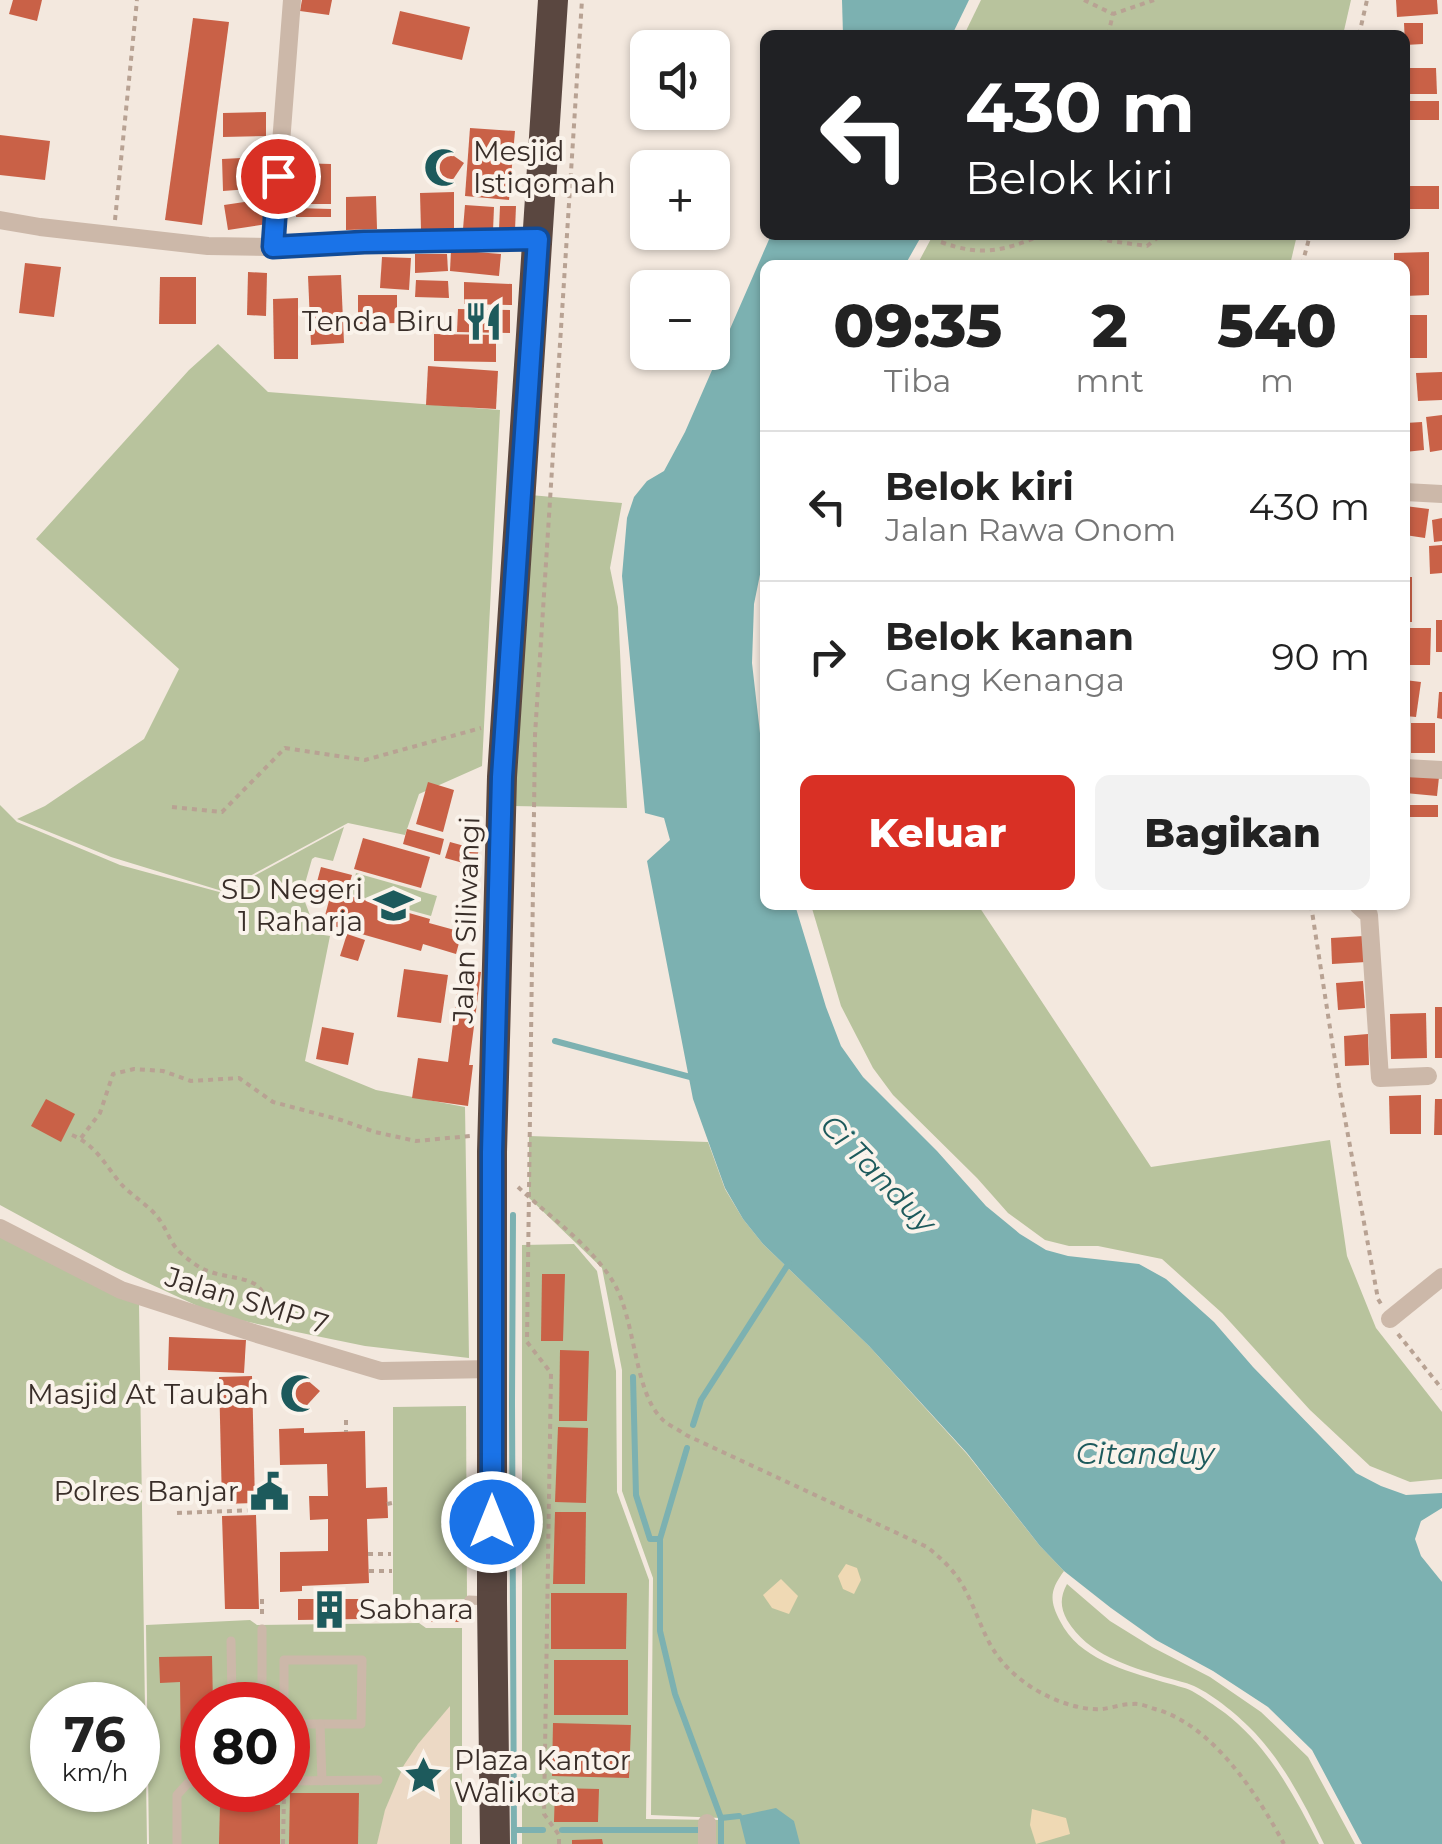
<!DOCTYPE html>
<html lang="id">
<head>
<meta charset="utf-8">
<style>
	:root { --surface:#fff; --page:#f2f2f2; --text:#222; --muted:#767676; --line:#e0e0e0; --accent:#d93025 }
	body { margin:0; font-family:Montserrat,sans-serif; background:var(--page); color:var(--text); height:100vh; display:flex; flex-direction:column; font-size:38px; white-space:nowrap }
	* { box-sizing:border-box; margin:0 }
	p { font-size:32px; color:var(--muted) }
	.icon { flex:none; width:55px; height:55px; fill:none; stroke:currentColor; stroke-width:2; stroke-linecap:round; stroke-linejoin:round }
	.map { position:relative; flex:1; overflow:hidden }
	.drawer { position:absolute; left:760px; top:260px; width:650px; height:650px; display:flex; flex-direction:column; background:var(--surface); border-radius:15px; box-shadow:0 2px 8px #0004 }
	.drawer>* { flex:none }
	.guide { position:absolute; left:760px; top:30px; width:650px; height:210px; border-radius:15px; box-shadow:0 2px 8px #0004; background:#202124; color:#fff; overflow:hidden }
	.tools { position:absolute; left:630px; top:30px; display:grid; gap:20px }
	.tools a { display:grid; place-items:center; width:100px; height:100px; border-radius:15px; background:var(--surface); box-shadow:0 2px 8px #0004; font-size:50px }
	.speed { position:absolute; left:30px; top:1682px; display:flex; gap:20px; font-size:50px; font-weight:700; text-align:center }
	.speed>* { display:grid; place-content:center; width:130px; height:130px; border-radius:50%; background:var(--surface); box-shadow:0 2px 8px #0004; line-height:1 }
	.speed small { font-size:25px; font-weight:400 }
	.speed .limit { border:15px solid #d22; background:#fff; color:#111 }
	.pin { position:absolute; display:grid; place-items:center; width:85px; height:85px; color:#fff; margin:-42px; border:5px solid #fff; border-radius:50%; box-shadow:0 2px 10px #0007 }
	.me { position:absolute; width:110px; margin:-55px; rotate:0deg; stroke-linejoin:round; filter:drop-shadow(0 0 8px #0008) }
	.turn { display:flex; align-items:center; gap:35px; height:210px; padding:0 40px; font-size:45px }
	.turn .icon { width:130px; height:130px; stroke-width:2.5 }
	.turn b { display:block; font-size:70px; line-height:85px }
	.eta { display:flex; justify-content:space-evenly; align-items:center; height:170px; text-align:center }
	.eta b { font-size:60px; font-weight:800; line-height:70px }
	.cta { display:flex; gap:20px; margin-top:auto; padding:20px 40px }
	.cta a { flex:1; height:115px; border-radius:15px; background:var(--accent); color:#fff; font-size:40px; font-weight:800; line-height:115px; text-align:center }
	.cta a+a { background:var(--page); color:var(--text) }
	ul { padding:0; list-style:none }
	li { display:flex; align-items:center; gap:30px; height:150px; padding:0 40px; border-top:2px solid var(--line) }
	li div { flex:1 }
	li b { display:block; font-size:38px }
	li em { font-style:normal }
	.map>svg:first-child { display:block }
	.green { fill:#b8c39d; fill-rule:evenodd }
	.sand { fill:#efd9b4 }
	.plaza { fill:#ecd9c5 }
	.water { fill:#7cb1b1 }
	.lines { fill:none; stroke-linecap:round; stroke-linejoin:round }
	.stream { stroke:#7cb1b1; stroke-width:6 }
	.building { fill:#c96147 }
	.path { stroke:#b8a293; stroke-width:4; stroke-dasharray:5 5; stroke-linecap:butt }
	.lane { stroke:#ccb8a9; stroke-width:9 }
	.street { stroke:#ccb8a9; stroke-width:18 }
	.highway { stroke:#5a4740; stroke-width:30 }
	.route-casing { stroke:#114b97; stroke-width:25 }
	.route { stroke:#1a73e8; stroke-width:18 }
	.labels { text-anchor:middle; stroke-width:8; stroke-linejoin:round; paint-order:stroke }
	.poi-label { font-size:28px; fill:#392e29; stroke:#faf3eb; text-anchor:end }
	.street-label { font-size:28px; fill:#392e29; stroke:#faf3eb }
	.water-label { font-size:30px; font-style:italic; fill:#1d5a5c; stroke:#faf3eb }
</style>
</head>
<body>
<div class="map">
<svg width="1442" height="1844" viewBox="0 0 1442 1844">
	<rect width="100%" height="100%" fill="#f3e8de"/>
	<g class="green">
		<polygon points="981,0 1351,0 1343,35 964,35"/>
		<polygon points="933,235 1297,235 1290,265 917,265"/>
		<polygon points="218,344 268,392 500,410 482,766 419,794 405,835 348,823 222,891 111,857 17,819 45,806 144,739 179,669 36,539 189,370"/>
		<polygon points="530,495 622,503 610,568 618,607 627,808 512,806"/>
		<polygon points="0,805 17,822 120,865 223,893 344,827 333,861 315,857 312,859 302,894 317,934 330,936 305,1061 376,1090 465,1107 469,1358 365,1346 219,1316 116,1268 0,1205"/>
		<polygon points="356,873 437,896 431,916 351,894"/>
		<polygon points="811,905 978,905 1151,1167 1330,1140 1347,1256 1376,1328 1442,1412 1442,1479 1410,1482 1370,1466 1310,1410 1222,1313 1162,1259 1098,1246 1069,1246 1045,1240 1008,1213 977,1178 893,1095 873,1068 841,1006"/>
		<path d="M529,1136l179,6 17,47 18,30 20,25 106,102 98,108 73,92 24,25c-14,19 -15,29 -4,50 19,38 64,49 103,61 10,3 21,5 29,9 11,6 23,15 33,22 44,34 69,82 94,131h-598v-26l-70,-3 2,-237 -31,-87v-121l-20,-102 -73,-70z"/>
		<path d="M0,1233l139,71 8,540h-147zM52,1705h86v85h-86z"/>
		<polygon points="574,1244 597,1271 616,1371 617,1492 649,1580 646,1819 718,1820 718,1844 522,1844 522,1245"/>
		<polygon points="466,1406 467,1599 393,1600 393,1407"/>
		<path d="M1067,1584l43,37 42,26 58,30 51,35 47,45 47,87h-31c-19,-39 -39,-79 -69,-111 -16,-17 -40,-37 -61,-47 -9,-4 -20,-6 -30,-9 -36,-11 -76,-22 -97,-57 -7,-13 -7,-23 0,-36z"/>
		<path d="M250,1620l7,5 162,-2 7,5h36v216h-313l-3,-219zM202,1705h86v85h-86z"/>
	</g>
	<g class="sand">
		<polygon points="846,1564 857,1568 861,1580 854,1594 843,1589 838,1576"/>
		<polygon points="781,1579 798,1596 789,1614 772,1608 763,1595"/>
		<polygon points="1032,1809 1066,1818 1070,1834 1036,1844 1030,1825"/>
	</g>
	<polygon class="plaza" points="450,1706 450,1844 377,1844 385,1810 404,1765 418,1744"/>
	<g class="water">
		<polygon points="842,0 969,0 952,35 843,35"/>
		<polygon points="771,235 922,235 905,265 765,265 765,550 754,604 752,663 765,777 765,905 795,905 826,1007 841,1046 863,1077 937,1151 986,1206 1020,1234 1046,1250 1068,1256 1139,1264 1166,1279 1214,1322 1253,1367 1356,1473 1381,1486 1406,1495 1442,1493 1442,1508 1421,1521 1415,1539 1421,1556 1442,1582 1442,1844 1362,1844 1312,1750 1268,1707 1213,1671 1156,1640 1111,1608 1064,1571 1040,1546 967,1453 869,1346 763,1244 743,1219 725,1188 693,1099 647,861 670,840 664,818 645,813 622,576 627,518 634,497 647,481 664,471 685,432"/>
		<polygon points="776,1808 794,1821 800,1844 746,1844 739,1816"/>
	</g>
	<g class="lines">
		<g class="stream">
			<polyline points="555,1041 694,1078"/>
			<polyline points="513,1215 512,1403 514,1844"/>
			<polyline points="633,1377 636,1495 650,1539 659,1539"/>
			<polyline points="693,1425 701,1400 789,1263"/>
			<polyline points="687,1448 660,1539 660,1631 675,1694 721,1818 721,1844"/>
			<polyline points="721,1818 739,1816"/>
			<polyline points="514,1830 543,1830"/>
			<polyline points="562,1830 706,1830"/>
		</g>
	</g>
	<g class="building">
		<polygon points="13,0 42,0 37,21 9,14"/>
		<polygon points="302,0 332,0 329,15 300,11"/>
		<polygon points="1396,0 1437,0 1438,14 1397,17"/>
		<polygon points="400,11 470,27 462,60 392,44"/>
		<polygon points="193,18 229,22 202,225 165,220"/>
		<polygon points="1404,23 1423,23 1423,44 1405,45"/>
		<polygon points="1408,68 1436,68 1437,94 1408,94"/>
		<rect x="1408" y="101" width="31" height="19"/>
		<polygon points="266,112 266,136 223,137 223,113"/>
		<polygon points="470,128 515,131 509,200 465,196"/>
		<polygon points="0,135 50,141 45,180 0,175"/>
		<polygon points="441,147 464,163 448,187 425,171"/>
		<polygon points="260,157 262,188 223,191 222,159"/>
		<polygon points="294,163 331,164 331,204 293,204"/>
		<rect x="1405" y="186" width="34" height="23"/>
		<polygon points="454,192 454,230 421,230 420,193"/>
		<polygon points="376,196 377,229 346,230 346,197"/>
		<polygon points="264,199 267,224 228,230 224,205"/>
		<polygon points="465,205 494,207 493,231 463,229"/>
		<polygon points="500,206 516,206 515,230 499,230"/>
		<polygon points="296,208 331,209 331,217 296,217"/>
		<polygon points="451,250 501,254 499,276 450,271"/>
		<polygon points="1429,252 1429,295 1405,296 1405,265 1394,265 1394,253"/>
		<polygon points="415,254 447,254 448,271 415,273"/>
		<polygon points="382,257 411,258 409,290 380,288"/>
		<polygon points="25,263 61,267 54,317 19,313"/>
		<polygon points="248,272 267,273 266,316 247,315"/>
		<polygon points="341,275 344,343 311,345 308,276"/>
		<polygon points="160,277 196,277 196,324 159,324"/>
		<polygon points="416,280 448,281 449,298 415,297"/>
		<polygon points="464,282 512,284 512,305 464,304"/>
		<polygon points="358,295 397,295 397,323 358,324"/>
		<polygon points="298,298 298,359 274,359 273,299"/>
		<polygon points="458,309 510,310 510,333 457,332"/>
		<rect x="1405" y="315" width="22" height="43"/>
		<polygon points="434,334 496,335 496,362 434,361"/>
		<polygon points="428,366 498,371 496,409 426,405"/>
		<polygon points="1442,372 1442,400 1418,401 1416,373"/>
		<polygon points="1442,415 1442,450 1430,452 1426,417"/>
		<polygon points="1422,422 1424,450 1405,452 1405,423"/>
		<polygon points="1405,506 1429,509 1425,538 1405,535"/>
		<polygon points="1442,518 1442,541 1434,542 1432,520"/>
		<polygon points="1442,545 1442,573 1430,574 1429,546"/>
		<rect x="1405" y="577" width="7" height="45"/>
		<rect x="1436" y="620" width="6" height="32"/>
		<polygon points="1405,628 1431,628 1430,665 1405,665"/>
		<polygon points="1405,680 1421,682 1416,717 1405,716"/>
		<polygon points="1439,692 1442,692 1442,719 1437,718"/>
		<rect x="1411" y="723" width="24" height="30"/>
		<polygon points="1405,774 1439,777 1437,796 1405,793"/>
		<polygon points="428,782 454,790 443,832 416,824"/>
		<rect x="1405" y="805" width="33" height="12"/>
		<polygon points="407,829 444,839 440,855 403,844"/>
		<polygon points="363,838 430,857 421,888 354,869"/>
		<polygon points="450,842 479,850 474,866 445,858"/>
		<polygon points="321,867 352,875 346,895 430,919 429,923 462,932 456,954 423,944 421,951 323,923 330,897 314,893"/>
		<polygon points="1325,905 1351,905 1351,909 1325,910"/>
		<polygon points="347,934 365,940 358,961 340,956"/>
		<polygon points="1364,936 1366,962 1332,964 1331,938"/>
		<polygon points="404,969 448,975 441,1023 397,1017"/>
		<polygon points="460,970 481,972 469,1065 473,1065 468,1106 412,1098 418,1058 448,1062"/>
		<polygon points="1363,981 1365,1008 1338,1010 1336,983"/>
		<rect x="1435" y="1007" width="7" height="51"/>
		<polygon points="1426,1013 1427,1058 1391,1059 1390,1014"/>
		<polygon points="322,1027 354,1033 348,1065 316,1059"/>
		<polygon points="1368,1034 1369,1065 1345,1066 1344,1036"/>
		<polygon points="1421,1095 1421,1134 1390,1134 1389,1096"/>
		<polygon points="46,1099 75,1114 61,1142 31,1126"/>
		<polygon points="1435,1099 1442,1099 1442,1135 1434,1135"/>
		<polygon points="542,1274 565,1274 563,1341 541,1341"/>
		<polygon points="169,1337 246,1340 244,1373 168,1370"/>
		<polygon points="560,1350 589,1351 587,1421 559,1421"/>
		<polygon points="299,1373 320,1391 298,1415 278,1397"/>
		<polygon points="252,1376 255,1503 222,1504 219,1377"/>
		<polygon points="558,1427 588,1428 586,1503 555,1502"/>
		<polygon points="304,1428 304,1433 365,1431 366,1488 387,1487 388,1518 367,1519 369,1583 302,1586 302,1591 280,1592 280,1552 328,1551 328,1519 310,1520 309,1496 328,1496 327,1464 280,1465 279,1429"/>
		<polygon points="555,1512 586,1512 585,1584 553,1584"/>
		<polygon points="256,1515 259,1609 225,1609 222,1516"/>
		<polygon points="551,1593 627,1593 626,1649 551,1649"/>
		<polygon points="298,1599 360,1599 360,1619 298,1620"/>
		<rect x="426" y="1606" width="36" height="16"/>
		<polygon points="212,1656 213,1705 202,1705 202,1755 181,1756 180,1682 160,1683 159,1657"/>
		<rect x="554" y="1660" width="74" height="55"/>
		<polygon points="553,1723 631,1725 629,1778 552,1776"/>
		<polygon points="555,1788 599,1789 598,1822 554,1822"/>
		<polygon points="290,1793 359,1793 358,1844 289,1844"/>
		<polygon points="220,1804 280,1805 280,1844 219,1844"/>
		<polygon points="602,1839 603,1844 572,1844 572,1840"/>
	</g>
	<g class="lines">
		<g class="path">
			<polyline points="1084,0 1113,14"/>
			<polyline points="1108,35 1113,14 1154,0"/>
			<polyline points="1359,35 1367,0"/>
			<polyline points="115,220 137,0"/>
			<polyline points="1088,235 1110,241 1147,246 1161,235"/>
			<path d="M941,242c41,15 62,9 101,-7"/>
			<polyline points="1302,265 1310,235"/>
			<polyline points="172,807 222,812 285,748 365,760 481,728"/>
			<polyline points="1311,905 1339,1086 1378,1299 1381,1304"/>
			<path d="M72,1135c24,10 34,31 49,49 12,13 31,23 40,38 8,12 10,23 21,32 8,7 17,14 26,17 29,11 64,2 56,46"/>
			<polyline points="81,1138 100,1113 113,1074 134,1069 163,1071 191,1081 239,1078 273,1102 341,1120 375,1132 416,1141 470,1136"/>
			<path d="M518,1187c32,30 70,56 94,93 24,37 21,109 49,138 6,7 17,11 25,17l241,112c14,11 27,23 36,39 22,40 21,66 61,96 20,15 53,29 78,27 10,-1 20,-5 31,-5 7,-1 15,3 22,5 58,16 102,85 129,135"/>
			<polyline points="1398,1334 1442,1389"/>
			<polyline points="346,1420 346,1432"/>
			<polyline points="387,1504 392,1503"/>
			<polyline points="177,1513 259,1510"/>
			<polyline points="368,1554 391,1554"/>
			<polyline points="369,1571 392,1571"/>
			<polyline points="262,1614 262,1595"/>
			<polyline points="283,1844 284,1795"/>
			<polyline points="559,1844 559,1835 544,1814 551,1373 527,1342 535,735 582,0"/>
		</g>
		<g class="lane">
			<polyline points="469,1600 489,1601"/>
			<polyline points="231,1641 232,1702"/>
			<polyline points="232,1701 262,1700 262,1629"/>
			<polyline points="284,1705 284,1660 362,1660 361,1724 288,1724"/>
			<polyline points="320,1724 322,1781"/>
			<polyline points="288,1781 378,1780"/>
			<polyline points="177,1844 177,1795 188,1783 202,1782"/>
		</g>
		<g class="street">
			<polyline points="0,220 40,227 208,246 273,247 364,242 538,239"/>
			<polyline points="273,247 292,0"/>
			<polyline points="1405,492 1442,494"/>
			<polyline points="1405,768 1442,770"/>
			<polyline points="1358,905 1369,915 1380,1078 1428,1076"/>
			<polyline points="0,1228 121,1290 254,1333 381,1371 492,1369"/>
			<polyline points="1390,1319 1442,1277"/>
			<polyline points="707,1844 707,1823"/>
		</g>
		<polyline class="highway" points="495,1844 492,1601 492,1152 502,777 553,0"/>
	</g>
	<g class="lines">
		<defs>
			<polyline id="route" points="278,176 273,247 364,242 538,239 502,777 492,1152 492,1522"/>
		</defs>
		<use href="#route" class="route-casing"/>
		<use href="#route" class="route"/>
	</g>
	<defs>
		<symbol id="mosque-bare" viewBox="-9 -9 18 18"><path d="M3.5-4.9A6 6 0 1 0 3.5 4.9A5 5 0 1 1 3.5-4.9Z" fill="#1d5a5c" stroke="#faf3eb" stroke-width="2.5" paint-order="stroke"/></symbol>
		<symbol id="restaurant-bare" viewBox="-9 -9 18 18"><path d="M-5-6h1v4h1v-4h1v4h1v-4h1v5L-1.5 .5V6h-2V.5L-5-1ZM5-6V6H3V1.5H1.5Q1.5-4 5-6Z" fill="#1d5a5c" stroke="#faf3eb" stroke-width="2.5" paint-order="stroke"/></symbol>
		<symbol id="school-bare" viewBox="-9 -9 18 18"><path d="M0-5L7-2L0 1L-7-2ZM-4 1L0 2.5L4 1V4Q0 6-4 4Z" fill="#1d5a5c" stroke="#faf3eb" stroke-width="2.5" paint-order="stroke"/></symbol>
		<symbol id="civic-bare" viewBox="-9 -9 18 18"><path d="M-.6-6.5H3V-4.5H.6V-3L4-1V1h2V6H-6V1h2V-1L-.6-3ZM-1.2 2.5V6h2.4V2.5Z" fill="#1d5a5c" stroke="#faf3eb" stroke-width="2.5" paint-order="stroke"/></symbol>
		<symbol id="building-bare" viewBox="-9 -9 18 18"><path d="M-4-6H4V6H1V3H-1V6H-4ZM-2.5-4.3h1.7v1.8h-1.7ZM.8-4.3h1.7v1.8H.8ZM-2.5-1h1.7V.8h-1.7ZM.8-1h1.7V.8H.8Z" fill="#1d5a5c" stroke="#faf3eb" stroke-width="2.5" paint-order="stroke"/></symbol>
		<symbol id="sight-bare" viewBox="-9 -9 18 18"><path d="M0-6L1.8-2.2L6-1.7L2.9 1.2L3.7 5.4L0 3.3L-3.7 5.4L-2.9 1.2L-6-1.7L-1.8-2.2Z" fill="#1d5a5c" stroke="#faf3eb" stroke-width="2.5" paint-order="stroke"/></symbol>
	</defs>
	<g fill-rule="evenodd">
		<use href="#mosque-bare" x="416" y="140" width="55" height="55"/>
		<use href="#restaurant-bare" x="456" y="294" width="55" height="55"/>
		<use href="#school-bare" x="366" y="878" width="55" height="55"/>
		<use href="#mosque-bare" x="272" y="1366" width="55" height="55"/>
		<use href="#civic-bare" x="242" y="1464" width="55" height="55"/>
		<use href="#building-bare" x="302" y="1582" width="55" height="55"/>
		<use href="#sight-bare" x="396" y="1748" width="55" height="55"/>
	</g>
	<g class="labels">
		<g class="poi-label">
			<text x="473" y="161" text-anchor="start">Mesjid<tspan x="473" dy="32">Istiqomah</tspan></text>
			<text x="454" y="331">Tenda Biru</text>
			<text x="363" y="899">SD Negeri<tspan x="363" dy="32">1 Raharja</tspan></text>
			<text x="269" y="1404">Masjid At Taubah</text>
			<text x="239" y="1501">Polres Banjar</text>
			<text x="359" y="1619" text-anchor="start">Sabhara</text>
			<text x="454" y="1770" text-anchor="start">Plaza Kantor<tspan x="454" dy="32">Walikota</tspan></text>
		</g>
		<g class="street-label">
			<text transform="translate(466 920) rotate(-88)" y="10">Jalan Siliwangi</text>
			<text transform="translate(247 1300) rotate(17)" y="10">Jalan SMP 7</text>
		</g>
		<g class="water-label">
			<text transform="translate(878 1174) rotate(46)" y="10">Ci Tanduy</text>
			<text x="1145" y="1464">Citanduy</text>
		</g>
	</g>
</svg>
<div class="tools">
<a><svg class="icon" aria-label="sound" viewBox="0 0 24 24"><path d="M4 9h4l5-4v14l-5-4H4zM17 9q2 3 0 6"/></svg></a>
<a>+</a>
<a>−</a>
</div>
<div class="speed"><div>76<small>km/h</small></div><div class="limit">80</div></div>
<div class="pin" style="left:278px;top:176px;background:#d93025"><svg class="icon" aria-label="arrive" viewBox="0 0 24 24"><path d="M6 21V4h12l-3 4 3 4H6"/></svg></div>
<svg class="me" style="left:492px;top:1522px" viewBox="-20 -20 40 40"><circle r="17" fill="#1a73e8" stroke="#fff" stroke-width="3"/><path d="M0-11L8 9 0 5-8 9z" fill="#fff"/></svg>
<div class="guide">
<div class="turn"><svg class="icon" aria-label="left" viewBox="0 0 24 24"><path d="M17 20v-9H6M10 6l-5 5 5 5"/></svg><div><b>430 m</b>Belok kiri</div></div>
</div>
<section class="drawer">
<div class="eta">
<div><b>09:35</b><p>Tiba</p></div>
<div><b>2</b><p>mnt</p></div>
<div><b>540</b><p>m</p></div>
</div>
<ul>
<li><svg class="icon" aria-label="left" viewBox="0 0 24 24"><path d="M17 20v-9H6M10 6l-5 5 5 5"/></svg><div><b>Belok kiri</b><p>Jalan Rawa Onom</p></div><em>430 m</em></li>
<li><svg class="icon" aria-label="right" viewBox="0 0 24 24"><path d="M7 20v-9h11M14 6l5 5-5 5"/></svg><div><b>Belok kanan</b><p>Gang Kenanga</p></div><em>90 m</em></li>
</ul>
<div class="cta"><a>Keluar</a><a>Bagikan</a></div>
</section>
</div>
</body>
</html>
